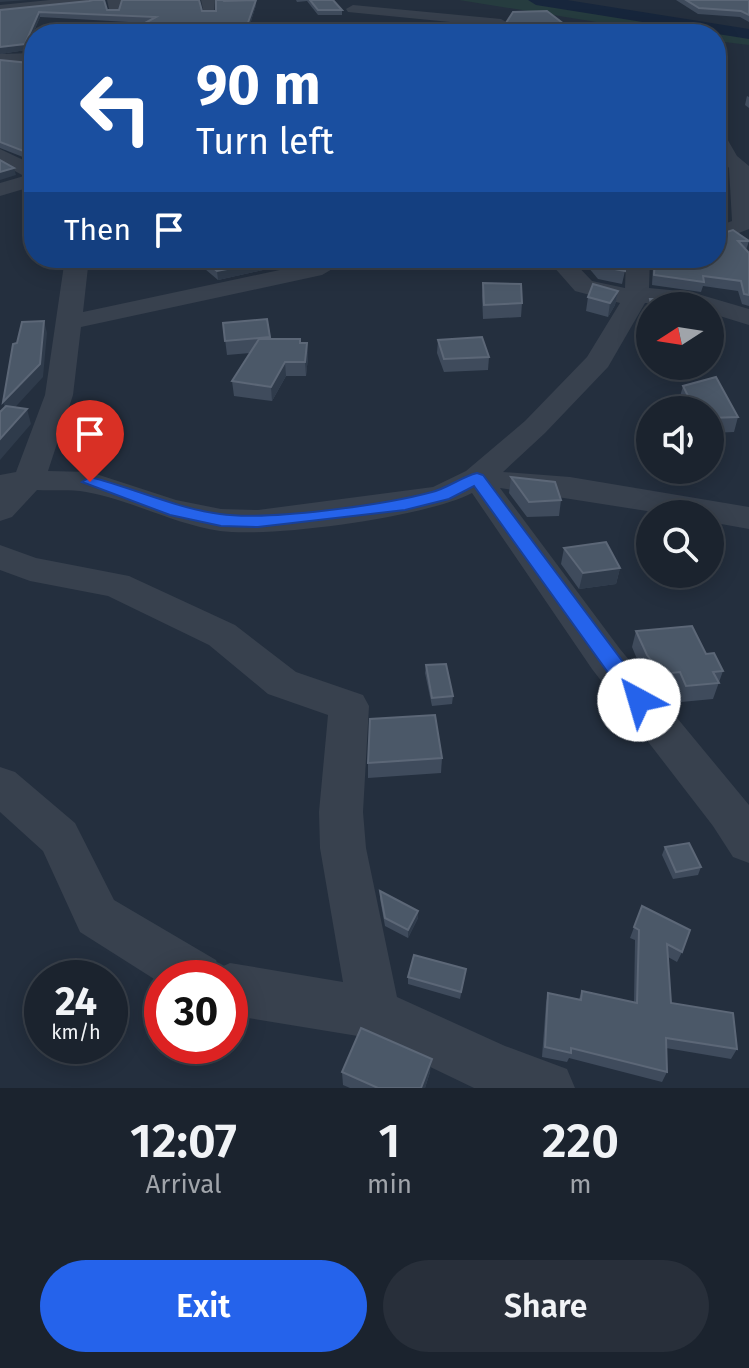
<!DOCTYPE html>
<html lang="en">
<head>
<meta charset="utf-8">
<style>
	:root { --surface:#1b232e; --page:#282f3a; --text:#f1f3f6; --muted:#a0a4aa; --line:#39404a; --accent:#2563eb }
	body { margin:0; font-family:"Fira Sans",sans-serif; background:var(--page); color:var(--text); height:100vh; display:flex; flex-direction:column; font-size:30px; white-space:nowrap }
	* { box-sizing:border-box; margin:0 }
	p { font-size:26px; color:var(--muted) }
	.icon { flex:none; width:44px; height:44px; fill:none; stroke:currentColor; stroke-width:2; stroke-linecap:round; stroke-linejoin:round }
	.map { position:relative; height:1088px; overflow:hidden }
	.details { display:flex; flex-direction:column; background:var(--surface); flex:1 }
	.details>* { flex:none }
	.hud { position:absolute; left:24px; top:24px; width:702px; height:244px; border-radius:32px; box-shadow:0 4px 20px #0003,0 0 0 2px var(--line); background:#1a4fa0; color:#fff; overflow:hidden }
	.needle { width:52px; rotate:258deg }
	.controls { position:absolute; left:636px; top:292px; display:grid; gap:16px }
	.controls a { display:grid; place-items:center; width:88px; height:88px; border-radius:50%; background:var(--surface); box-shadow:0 4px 20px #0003,0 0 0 2px var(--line); font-size:40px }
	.speed { position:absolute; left:24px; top:960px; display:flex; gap:16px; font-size:40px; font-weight:700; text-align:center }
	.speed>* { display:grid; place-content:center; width:104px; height:104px; border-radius:50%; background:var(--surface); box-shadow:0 4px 20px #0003,0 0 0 2px var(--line); line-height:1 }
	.speed small { font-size:20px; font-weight:400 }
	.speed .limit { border:12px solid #d22; background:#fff; color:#111 }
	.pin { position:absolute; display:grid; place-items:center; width:68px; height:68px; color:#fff; margin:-82px -34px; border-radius:50% 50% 50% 0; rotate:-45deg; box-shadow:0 0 8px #0007 }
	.pin .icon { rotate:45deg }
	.me { position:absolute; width:88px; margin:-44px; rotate:321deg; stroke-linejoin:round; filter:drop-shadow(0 0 6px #0008) }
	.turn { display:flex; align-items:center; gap:28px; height:168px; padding:0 40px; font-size:36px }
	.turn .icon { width:104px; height:104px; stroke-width:2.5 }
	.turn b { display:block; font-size:56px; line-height:68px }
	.then { display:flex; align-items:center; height:76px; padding:0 40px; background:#0003; gap:16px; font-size:30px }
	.eta { display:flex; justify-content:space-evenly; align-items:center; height:136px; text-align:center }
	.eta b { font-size:48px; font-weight:600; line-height:56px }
	.cta { display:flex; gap:16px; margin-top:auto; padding:16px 40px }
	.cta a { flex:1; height:92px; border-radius:48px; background:var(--accent); color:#fff; font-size:32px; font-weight:600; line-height:92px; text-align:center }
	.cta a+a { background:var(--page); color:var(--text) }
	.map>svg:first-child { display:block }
	.green { fill:#263c3f }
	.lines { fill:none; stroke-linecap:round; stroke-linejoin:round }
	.river { fill:#17263c; fill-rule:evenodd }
	.minor { fill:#38414e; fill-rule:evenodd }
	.wall { fill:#3f4b5c }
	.shaded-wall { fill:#2f3b4b }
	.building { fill:#4b5868; stroke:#5c6777; stroke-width:2 }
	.route { fill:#2563eb; stroke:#184099; stroke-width:2 }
</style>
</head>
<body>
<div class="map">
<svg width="749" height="1088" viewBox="0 0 749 1088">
	<rect width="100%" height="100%" fill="#242f3e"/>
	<polygon class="green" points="459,0 542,0 663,21 749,30 749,45 716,41 716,34 671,34"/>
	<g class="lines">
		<polygon class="river" points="528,0 567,0 749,29 749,39 536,5"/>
		<g class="minor">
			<polygon points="50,0 97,0 90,4 0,13 0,5"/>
			<polygon points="107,0 121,0 120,13 110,13"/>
			<polygon points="201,0 215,0 214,14 204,14"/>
			<polygon points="353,5 501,19 508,23 501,27 348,12 346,9"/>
			<polygon points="34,53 34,63 0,64 0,54"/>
			<polygon points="716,92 724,97 725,113 716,118"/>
			<polygon points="716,129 722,130 737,156 749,166 749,229 716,242 716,227 732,221 729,168 716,152"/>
			<polygon points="0,149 34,165 34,186 0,196 0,183 24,176 0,163"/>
			<path d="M65,258h24l-6,54 239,-51 12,7 -12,7 -241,52 -8,68 -25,76 42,1 86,28 45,9 37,1 175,-23 33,-16 59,-50 62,-64 33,-54 -45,-12 -29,-33h24l22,23 33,7 1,-30h24l-1,30 42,4 58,17v16l-39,-12v-7l-65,-3 -37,64 -63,66 -42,39 67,5 179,30v22l-39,-7v-8h-44l-166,-26 120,161 129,156v58l-16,-6 -20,-31 -121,-157 -120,-176c-46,24 -200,45 -252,38 -47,-7 -91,-32 -134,-39 -16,-3 -33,-1 -49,-2l-25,27 -12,4v-46l16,-3 29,-77z"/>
			<polygon points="0,545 36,558 129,576 235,625 296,672 363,695 369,706 363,812 366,848 397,997 505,1046 567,1069 575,1088 474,1088 370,1038 230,1015 230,978 162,978 162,984 80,932 43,851 0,812 0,767 15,772 75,823 114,900 216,960 219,968 230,963 343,982 320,848 319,812 328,715 268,694 209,645 108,596 30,581 0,570"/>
		</g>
	</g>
	<g class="wall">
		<polygon points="216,0 256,0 256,5 247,34 181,34 146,29 145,23 146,23 40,17 26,50 0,54 0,10 216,11"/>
		<polygon points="296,0 333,0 342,10 342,15 318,15 307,1 297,2"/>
		<polygon points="676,0 749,0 749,22 740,17 698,14"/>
		<polygon points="0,60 30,69 28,138 25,139 28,159 0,148"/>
		<polygon points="747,96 749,97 749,108 745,105"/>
		<polygon points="717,235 749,241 746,250 749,253 749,306 742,304 738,291 703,286 701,292 652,285 653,267 654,258 716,258"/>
		<polygon points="198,258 259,258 263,270 218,280 199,264"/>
		<polygon points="589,258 625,258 625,271 622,284 598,279 588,267"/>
		<polygon points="483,283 522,303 521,317 483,319 482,296"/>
		<polygon points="618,291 615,305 608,317 586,311 588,297"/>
		<polygon points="650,299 681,305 681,306 650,306 649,310 648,306"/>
		<polygon points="267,319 271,339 307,343 308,357 306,376 286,376 272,401 234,396 232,381 250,353 227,355 223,323"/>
		<polygon points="438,340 489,357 488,370 444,372 437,353"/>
		<polygon points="683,386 738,417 734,432 710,433 710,410 684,410 679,400"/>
		<polygon points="511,477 561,500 559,516 527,517 509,493"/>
		<polygon points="564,548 620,568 616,584 579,589 561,564"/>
		<polygon points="636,631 706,654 723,671 713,699 681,702 675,688 658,690 642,671 632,647"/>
		<polygon points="426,665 453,696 452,704 432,706 425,673"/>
		<polygon points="442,758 441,773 368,778 368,763"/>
		<polygon points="665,847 701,867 698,875 673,879 662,855"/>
		<polygon points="380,891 418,918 408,938 385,926 380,899"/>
		<polygon points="642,906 682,952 677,962 668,957 671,1003 737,1049 731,1059 666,1048 667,1072 662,1082 569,1058 567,1062 542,1057 546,1003 548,993 579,999 582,991 634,1002 635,940 630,938"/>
		<polygon points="466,969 460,999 408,984 408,977"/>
		<polygon points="342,1072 430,1072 425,1088 350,1088 343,1085"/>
	</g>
	<g class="shaded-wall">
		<polygon points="0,0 28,0 0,2"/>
		<polygon points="256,0 256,5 247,34 244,34"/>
		<polygon points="39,12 40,17 26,50 0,54 0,47"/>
		<polygon points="29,63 30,69 28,138 25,139 28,159 23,132"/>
		<polygon points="14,168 16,175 0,180 0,172"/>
		<polygon points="263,262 263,270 218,280 217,271"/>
		<polygon points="618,291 615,305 608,317 610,303"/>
		<polygon points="44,321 47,333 43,377 7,416 3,402"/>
		<polygon points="307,343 308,357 306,376 305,362"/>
		<polygon points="285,362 286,376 272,401 271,387"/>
		<polygon points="27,409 31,424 0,460 0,439"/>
		<polygon points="620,568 616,584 579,589 583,573"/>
		<polygon points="418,911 418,918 408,938 408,930"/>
		<polygon points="432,1059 430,1072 425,1088 421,1088"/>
	</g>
	<g class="building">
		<polygon points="93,0 104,0 107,10 119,10 122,0 199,0 202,11 216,11 216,0 226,0 225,1 256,0 244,34 223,34 145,23 156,17 39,12 25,44 0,47 0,10 89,1"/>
		<polygon points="310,0 333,0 342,10 318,10"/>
		<polygon points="686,0 749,0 749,15 741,11 699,8"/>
		<polygon points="547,11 577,34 499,34 513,12"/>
		<polygon points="0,60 29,63 27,131 23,132 26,152 0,142"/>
		<polygon points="0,160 14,168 0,172"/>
		<polygon points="716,227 717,235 733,230 749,241 738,241 749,253 749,295 744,294 741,281 703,276 704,282 654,275 655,258 716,258"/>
		<polygon points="201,258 259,258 263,262 217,271"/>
		<polygon points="594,258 625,258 625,271 600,266"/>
		<polygon points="483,283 521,284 522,303 484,305"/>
		<polygon points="593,284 618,291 610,303 588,297"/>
		<polygon points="650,299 680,300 681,305 651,303"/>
		<polygon points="267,319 270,337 225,341 223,323"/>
		<polygon points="44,321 40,364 3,402 13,344 17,343 22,322"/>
		<polygon points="482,337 489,357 444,359 438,340"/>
		<polygon points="259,339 300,339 300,343 307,343 305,362 285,362 271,387 232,381"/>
		<polygon points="716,377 738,417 710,418 710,410 695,410 683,386"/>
		<polygon points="6,406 27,409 0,439 0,412"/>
		<polygon points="511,477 555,482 561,500 529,502"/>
		<polygon points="606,542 620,568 583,573 564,548"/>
		<polygon points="692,626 706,654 714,653 723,671 713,672 719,683 686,686 680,672 662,674 647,655 636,631"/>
		<polygon points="446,664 453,696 432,698 426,665"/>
		<polygon points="435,715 442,758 368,763 370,719"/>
		<polygon points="689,843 701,867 676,872 665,847"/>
		<polygon points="380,891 418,911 408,930 385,918"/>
		<polygon points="642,906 690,930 682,952 667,944 671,1003 733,1013 737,1049 666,1038 667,1072 571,1048 571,1053 545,1047 548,993 581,1000 582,991 637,1003 639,930 634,927"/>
		<polygon points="414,955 466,969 461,992 408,977"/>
		<polygon points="361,1028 432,1059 421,1088 378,1088 342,1072"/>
	</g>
	<path class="route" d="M477,473l6,2 164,219 3,6 -3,6h-15l-158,-220 -25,13 -44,11 -147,17 -37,-1 -51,-11 -88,-33 8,-5c44,11 85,31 130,37 47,7 164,-9 212,-22 16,-4 29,-15 45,-19z"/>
</svg>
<div class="controls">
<a><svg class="needle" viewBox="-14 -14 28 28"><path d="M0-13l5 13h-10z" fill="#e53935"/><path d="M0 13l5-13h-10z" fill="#a0a4aa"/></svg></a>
<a><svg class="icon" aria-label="sound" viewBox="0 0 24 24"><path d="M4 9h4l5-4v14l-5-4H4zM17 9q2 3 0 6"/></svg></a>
<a><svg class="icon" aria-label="search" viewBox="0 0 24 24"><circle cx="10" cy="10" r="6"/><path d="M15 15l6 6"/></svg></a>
</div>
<div class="speed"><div>24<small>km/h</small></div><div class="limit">30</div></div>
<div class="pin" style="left:90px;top:482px;background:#d93025"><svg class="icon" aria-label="arrive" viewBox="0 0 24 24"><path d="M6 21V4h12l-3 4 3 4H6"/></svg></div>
<svg class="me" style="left:639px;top:700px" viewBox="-20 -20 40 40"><circle r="19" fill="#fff"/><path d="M0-13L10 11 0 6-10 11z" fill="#2563eb"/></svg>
<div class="hud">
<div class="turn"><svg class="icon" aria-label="left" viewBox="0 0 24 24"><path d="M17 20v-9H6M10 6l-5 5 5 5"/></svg><div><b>90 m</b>Turn left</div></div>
<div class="then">Then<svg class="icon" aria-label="arrive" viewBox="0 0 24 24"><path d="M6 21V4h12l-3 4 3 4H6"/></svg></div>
</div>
</div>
<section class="details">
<div class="eta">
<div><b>12:07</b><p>Arrival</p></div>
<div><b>1</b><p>min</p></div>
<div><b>220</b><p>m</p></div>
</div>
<div class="cta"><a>Exit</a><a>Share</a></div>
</section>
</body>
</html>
